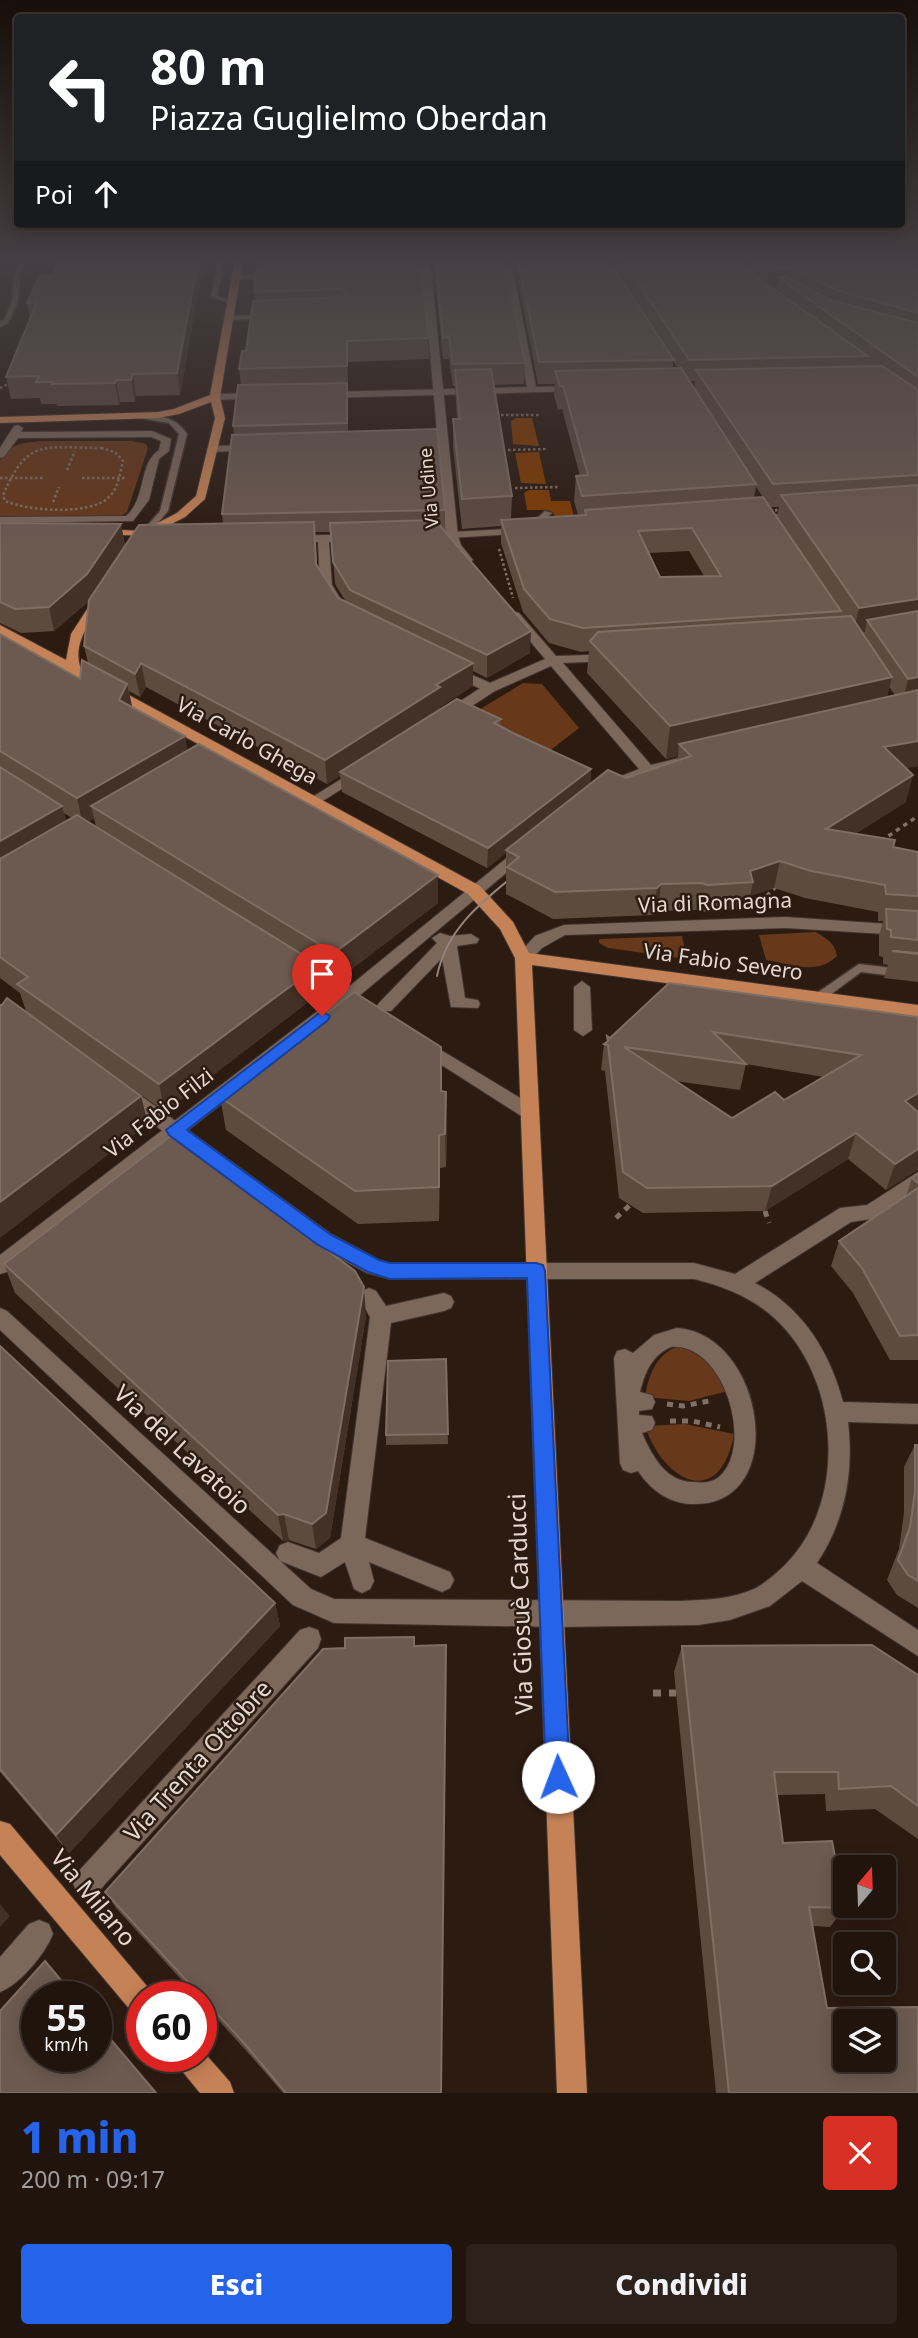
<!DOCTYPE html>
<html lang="it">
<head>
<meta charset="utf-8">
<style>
	:root { --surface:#21140d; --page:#2d211b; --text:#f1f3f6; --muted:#a29e9d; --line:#3e332e; --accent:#2563eb }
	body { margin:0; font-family:"Noto Sans",sans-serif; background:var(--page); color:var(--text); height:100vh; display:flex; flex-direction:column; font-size:26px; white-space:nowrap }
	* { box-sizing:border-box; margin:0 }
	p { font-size:23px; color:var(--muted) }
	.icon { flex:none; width:38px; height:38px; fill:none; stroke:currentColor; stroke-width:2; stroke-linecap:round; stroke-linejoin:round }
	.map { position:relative; height:2093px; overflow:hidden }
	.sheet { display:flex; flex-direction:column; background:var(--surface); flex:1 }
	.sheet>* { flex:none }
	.hud { position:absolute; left:14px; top:14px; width:891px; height:214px; border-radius:7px; box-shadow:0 4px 18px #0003,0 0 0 2px var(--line); background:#202124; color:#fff; overflow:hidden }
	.needle { width:46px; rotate:19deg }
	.fabs { position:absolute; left:833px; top:1855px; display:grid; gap:14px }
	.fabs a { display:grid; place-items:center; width:63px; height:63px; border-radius:7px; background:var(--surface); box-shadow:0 4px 18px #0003,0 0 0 2px var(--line); font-size:35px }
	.speed { position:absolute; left:21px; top:1981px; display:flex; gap:14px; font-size:35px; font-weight:700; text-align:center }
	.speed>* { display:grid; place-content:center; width:91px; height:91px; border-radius:50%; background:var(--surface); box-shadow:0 4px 18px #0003,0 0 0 2px var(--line); line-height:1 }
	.speed small { font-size:18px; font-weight:400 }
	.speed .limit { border:10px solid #d22; background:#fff; color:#111 }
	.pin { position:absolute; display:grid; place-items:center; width:60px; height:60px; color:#fff; margin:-72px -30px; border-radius:50% 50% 50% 0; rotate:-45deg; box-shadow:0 0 7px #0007 }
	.pin .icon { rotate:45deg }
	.me { position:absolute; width:77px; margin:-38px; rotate:358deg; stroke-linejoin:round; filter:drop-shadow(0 0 5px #0008) }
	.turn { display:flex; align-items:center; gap:24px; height:147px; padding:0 21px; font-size:32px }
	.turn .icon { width:91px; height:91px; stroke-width:2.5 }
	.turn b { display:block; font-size:49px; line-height:60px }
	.then { display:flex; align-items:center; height:66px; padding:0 21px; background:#0003; gap:14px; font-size:26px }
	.round { display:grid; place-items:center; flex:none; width:74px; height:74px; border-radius:7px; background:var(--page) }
	.overview { display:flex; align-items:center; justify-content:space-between; height:119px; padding:0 21px }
	h1 { font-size:42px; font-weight:800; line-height:52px; color:var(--accent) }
	.action { display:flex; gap:14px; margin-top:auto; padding:14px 21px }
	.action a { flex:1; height:80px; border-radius:7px; background:var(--accent); color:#fff; font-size:28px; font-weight:800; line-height:80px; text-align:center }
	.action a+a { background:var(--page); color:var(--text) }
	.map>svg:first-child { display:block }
	.green { fill:#68381a }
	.forest { fill:#813b00 }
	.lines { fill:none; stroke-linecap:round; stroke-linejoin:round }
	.service-casing { stroke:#42342f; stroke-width:3 }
	.pedestrian-casing { stroke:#42342f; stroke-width:2 }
	.minor-casing { stroke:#42342f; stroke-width:2 }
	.secondary-casing { stroke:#42342f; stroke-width:2 }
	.primary-casing { stroke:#42342f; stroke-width:2 }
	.path-far3 { stroke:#7f7068; stroke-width:2.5; stroke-dasharray:2.5 2.5; stroke-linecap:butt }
	.path-far2 { stroke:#7f7068; stroke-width:3.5; stroke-dasharray:4.5 4.5; stroke-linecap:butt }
	.path-far1 { stroke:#7f7068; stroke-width:5; stroke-dasharray:6 6; stroke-linecap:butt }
	.path { stroke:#7f7068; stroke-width:7; stroke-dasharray:8 8; stroke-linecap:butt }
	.service { fill:#7c675b; fill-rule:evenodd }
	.pedestrian { fill:#7c675b; fill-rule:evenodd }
	.minor { fill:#7c675b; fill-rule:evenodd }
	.secondary { fill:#7c675b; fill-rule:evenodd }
	.primary { fill:#c68257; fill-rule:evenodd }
	.tram { stroke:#92837b; stroke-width:2 }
	.wall { fill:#5d4b40; fill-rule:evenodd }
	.shaded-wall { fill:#433127 }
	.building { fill:#6c5a50; stroke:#7e6e64; stroke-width:2; fill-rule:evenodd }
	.route { fill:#2563eb; stroke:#184099; stroke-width:2 }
	.labels { text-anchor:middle; stroke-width:5; stroke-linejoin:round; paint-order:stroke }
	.far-street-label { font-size:18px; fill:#e4d8d1; stroke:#2c1b11 }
	.street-label { font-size:21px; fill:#e4d8d1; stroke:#2c1b11 }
	.near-street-label { font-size:24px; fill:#e4d8d1; stroke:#2c1b11 }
</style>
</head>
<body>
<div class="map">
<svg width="918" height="2093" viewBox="0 0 918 2093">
	<rect width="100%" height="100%" fill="#2c1b11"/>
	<g class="green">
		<path d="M42,441h90l14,3 2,4 -21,64 -8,5 -119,2v-58c8,-18 24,-18 42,-20z"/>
		<polygon points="523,683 542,684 579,728 538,760 459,722"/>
		<path d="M816,932c11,7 19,11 21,24 -20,20 -46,8 -71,4l-7,-25z"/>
		<polygon points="682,936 687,959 608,948 599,943 599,939"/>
		<path d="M677,1347c27,4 38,24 51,44l-39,10 -44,-4c3,-20 11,-43 32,-50z"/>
		<path d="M685,1424l49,10c-14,76 -70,49 -89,-8z"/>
	</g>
	<g class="forest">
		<polygon points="516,418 532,418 539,446 513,444 511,421"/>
		<polygon points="539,452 546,484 521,483 515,453"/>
		<polygon points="529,490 549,490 551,501 570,501 575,521 556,522 554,514 544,510 527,510 524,493"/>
	</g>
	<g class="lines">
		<defs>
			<g id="service">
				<polygon points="22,260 27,260 20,274 18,301 8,323 3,324 12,301 14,274"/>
				<polygon points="218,260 224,260 217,296 233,302 233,304 211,297"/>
				<polygon points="267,315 269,318 229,320 226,318 229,316"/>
				<path d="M142,415c19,1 34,2 45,19l-19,77 -21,25h-3l-4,-2 20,-23 19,-77 -10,-11 -29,-5v-2z"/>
				<polygon points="545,511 552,513 543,521 543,532 537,532 535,520"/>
				<polygon points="859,964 918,971 918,979 861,972 822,1001 814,1001 812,998 814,995"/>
			</g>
			<g id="pedestrian">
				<path d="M18,425l5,3 -2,4 131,-1 19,8 -2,12 -10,8 -10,41 -16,21 -133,2v-6l126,-1c21,-18 12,-52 33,-66l2,-9 -10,-4 -133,1 -14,19 -4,1v-10l14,-22z"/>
				<polygon points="440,933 450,936 471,934 479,939 477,943 457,946 465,998 478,1000 480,1004 478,1008 451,1007 442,958 391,1011 379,1011 376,1007 379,1003 437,943 432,938"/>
				<polygon points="582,981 590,987 592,1030 583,1036 574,1030 574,987"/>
				<polygon points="369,1288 376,1291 386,1306 444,1293 451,1296 454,1302 451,1308 444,1311 391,1323 365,1538 450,1572 454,1580 450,1588 442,1592 369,1562 374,1581 370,1589 362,1593 354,1589 345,1562 321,1577 280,1561 276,1553 280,1545 288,1542 319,1553 341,1538 370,1317 359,1297 362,1291"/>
				<path d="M677,1328c88,6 115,180 14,176 -23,-1 -41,-15 -53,-33l-7,2 -8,-3 -3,-7 -6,-105 3,-7 8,-2 8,4 21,-18zM671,1347c53,-5 84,99 48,130 -8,6 -16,6 -26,5 -27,0 -41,-26 -51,-49l10,-3 3,-7 -3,-7 -13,-1v-4l13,-2 3,-7 -3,-7 -12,-3c5,-20 12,-37 31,-45z"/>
				<polygon points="309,1627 318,1630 321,1639 318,1648 97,1893 87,1897 77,1893 73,1883 77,1873 300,1630"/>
				<path d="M39,1920l10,4 4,10c-8,20 -33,50 -53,58v-35l29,-33z"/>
			</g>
			<g id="minor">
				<polygon points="509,269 513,271 536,387 576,386 581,389 579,391 324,398 319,395 324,392 527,387 505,271"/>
				<polygon points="278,274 281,278 236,279 232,277 236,275"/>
				<polygon points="0,321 5,320 9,323 0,327"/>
				<polygon points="261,393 264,394 264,398 215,400 210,397 215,394"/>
				<polygon points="252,445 256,446 256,450 212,452 207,449 212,446"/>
				<polygon points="524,528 530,531 528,533 434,539 428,536 434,533"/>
				<polygon points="323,535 353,535 359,538 353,541 329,542 332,585 340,598 334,602 330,601 320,585 318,542 294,542 288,539 294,536"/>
				<polygon points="452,666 495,685 497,688 490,692 485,691 447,673 446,670"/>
				<polygon points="786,917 918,926 918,936 786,928 565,935 542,948 529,962 517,962 515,958 535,936 564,925"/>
				<polygon points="300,962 365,1001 368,1005 365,1009 353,1009 294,972 292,968"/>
				<polygon points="421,1038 535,1107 538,1112 535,1117 523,1117 415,1048 412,1044 415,1040"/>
				<path d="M127,1088l6,2 198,144 48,26 11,3h304l41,11 105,-66 27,-3 51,-33v18l-40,28 -27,4 -96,61c47,24 75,69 88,119l75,2v20l-70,-2c6,50 -3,99 -31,141l101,67v26l-116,-75 -32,25 -40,14 -32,5 -141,2 -223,-4 -41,-18 -293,-275v-22l7,3 304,278 23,10 347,2c24,-1 51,-2 73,-12 12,-6 21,-15 30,-23 61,-60 57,-173 2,-236 -25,-29 -56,-42 -92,-51h-304l-23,-6 -50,-27 -196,-146 -3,-5 3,-5z"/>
			</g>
			<g id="secondary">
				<polygon points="422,260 430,260 458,536 461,545 473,560 467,563 451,548 446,536"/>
				<polygon points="515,612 519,613 556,656 617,654 617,660 612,661 563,663 651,765 683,757 688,758 688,764 653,773 609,791 599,791 597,788 599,785 639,769 551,666 495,691 452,719 442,719 442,713 485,685 545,659 509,616"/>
				<polygon points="362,766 369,770 367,773 318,804 308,804 306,801"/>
				<polygon points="524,846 532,851 529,854 353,1001 7,1272 0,1274 0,1255 341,993 519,848"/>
			</g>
			<g id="primary">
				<polygon points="235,260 243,260 220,397 225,418 205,499 185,517 148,536 97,534 95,532 101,529 142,531 177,513 196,496 215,418 211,402 179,414 158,418 0,423 0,417 158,412 174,409 210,395"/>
				<path d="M99,596l6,4c-13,20 -34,43 -24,69l399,217 33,36 16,31 389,52v12l-386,-52 55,1128h-30l-42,-1135 -15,-29 -32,-35 -468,-260v-9l66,35 5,-26 24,-37z"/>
				<polygon points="0,1821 10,1824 152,1992 154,1997 142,1997 142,2016 132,2012 0,1855"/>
				<polygon points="201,2049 230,2082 234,2093 200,2093 178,2066 173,2056 201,2056"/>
			</g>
		</defs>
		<use href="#service" class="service-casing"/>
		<use href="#pedestrian" class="pedestrian-casing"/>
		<use href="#minor" class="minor-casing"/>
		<use href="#secondary" class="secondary-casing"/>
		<use href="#primary" class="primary-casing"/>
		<g class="path-far3">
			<polyline points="0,388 11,383"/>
			<polyline points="501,415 539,415"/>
			<path d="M101,448l14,4 8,9c-3,12 -5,28 -14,36 -19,19 -81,14 -104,4l-2,-6c25,-58 42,-47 98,-47z"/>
			<polyline points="508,450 548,449"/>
			<polyline points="67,470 75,451"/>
			<polyline points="0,478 44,478"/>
			<polyline points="82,478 127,478"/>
			<polyline points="515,488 558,487"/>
			<polyline points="53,502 59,487"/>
			<polyline points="776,509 778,519"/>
			<polyline points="499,549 513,598"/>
		</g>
		<g class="path-far2">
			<polyline points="881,841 918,816"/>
			<polyline points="760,902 777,886"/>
		</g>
		<g class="path-far1">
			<polyline points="765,1211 769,1223"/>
			<polyline points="616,1218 630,1205"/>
			<polyline points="667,1404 683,1406 714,1400"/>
			<polyline points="670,1421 692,1421 720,1427"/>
		</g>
		<polyline class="path" points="653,1693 676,1693"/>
		<use href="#service" class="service"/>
		<use href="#pedestrian" class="pedestrian"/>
		<use href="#minor" class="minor"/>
		<use href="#secondary" class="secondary"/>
		<use href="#primary" class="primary"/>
		<path class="tram" d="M437,976c10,-49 47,-76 84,-106"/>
	</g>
	<g class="wall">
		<path d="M432,260h176l25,38 -25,-38h310v506l-12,2v34l-51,32 38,13 25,5v130l-34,-4 4,-13 -5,-1v-7l-4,-1v-20l4,-15h-5v-9l-73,-14 -31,-10 -24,8 -2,13 -46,3 -4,-2 -40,1 -5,4 -100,4 -47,-25v-41l-19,15 -145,-76 -2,-16 -13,8 -181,-97 -6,10 -11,-6 3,16 53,29 2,14 251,125v28l-102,78 -17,-11 2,22 -156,120 -122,-88 105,100 -122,-113 -6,-18 -20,-15v-344l80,45 8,-16 -4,-17 5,-45 -35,30 -33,2 -21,-10v-100l121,1 4,21 98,-21 -1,-10 12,-79 -1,-9 8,-41 -2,-16 7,-18 9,-50 -1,-9 167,-31 7,77 1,21 -81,3v70l97,78v20h-2l87,123 -43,25 -14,-7v15l-33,21v2l61,10 -1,8 91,42 -1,16 36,-7 51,-17 1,-5 -12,3 -79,-86 2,-22 -8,1 -32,-9 -26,-31 -22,-69v-17l-39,3 -9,-82v-28h4l-2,-33h-2l-4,-27h-6l-9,-94zM508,267l8,3 22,114h17l-1,11 4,15 4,-1 18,67h-4l-2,25 4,14 -67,4 1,-23 -18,-111 30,-1 1,-21 -19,-95zM673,361l4,6 1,2h-5zM689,381h6l-1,7zM756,487l7,10 -9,1zM770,507h9l-2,10zM315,532h16l4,52 11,18 -8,-4 -21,-33zM689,551l15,25 -44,1 -11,-24zM889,687l6,8 -8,2zM64,813l8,5 -6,3zM94,818l2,9 -8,-5z"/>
		<polygon points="39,276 195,309 180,395 136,396 135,402 120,402 119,405 57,406 56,404 41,404 40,398 11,399 6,377 30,318 27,303"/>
		<path d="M918,1017v153h-1l-31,20 -38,-31 -83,52 -122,2 -24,-15 -14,-127 -4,-1 3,-26 3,-2v-6l3,2zM746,1064l78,13 -40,23 -52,18 -57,-37 65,9z"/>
		<polygon points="441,1092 447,1126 446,1167 440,1168 439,1221 358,1224 226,1130 220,1097"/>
		<polygon points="918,1174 918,1360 890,1360 853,1293 831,1266 839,1241 906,1196 912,1178"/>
		<polygon points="4,1264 366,1316 330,1538 316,1549 289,1540 283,1541 15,1293"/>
		<polygon points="0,1346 275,1603 280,1626 69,1853 0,1772"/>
		<polygon points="446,1359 448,1444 386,1445 386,1435"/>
		<polygon points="915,1445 918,1445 918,1608 897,1595 887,1580 899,1549 904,1513 904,1467"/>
		<polygon points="415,1646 446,1667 441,2093 283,2093 250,2055 201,2001 201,1997 197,1997 116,1908 105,1892"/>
		<polygon points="682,1646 918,1675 918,1839 875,1809 826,1811 825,1794 777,1795 783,1843 845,1908 830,1927 813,1926 827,2008 918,2093 716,2093 674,1672"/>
	</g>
	<g class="shaded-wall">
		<polygon points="0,260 7,260 0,274"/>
		<polygon points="200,260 207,260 195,309 180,395 177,373 193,288"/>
		<polygon points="503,260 508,260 508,267 502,271"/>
		<polygon points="793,268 790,286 779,278 777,289 765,290 768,270"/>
		<polygon points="347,341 348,362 348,388 347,366"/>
		<polygon points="133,374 136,396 135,402 131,380"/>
		<polygon points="116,380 120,402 119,405 115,383"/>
		<polygon points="121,524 125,547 92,598 54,631 49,607"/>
		<polygon points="918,599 918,623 867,620 865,632 853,633 859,608"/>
		<polygon points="531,631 530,653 487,678 487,655"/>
		<polygon points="141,663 146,687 140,697 135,674"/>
		<polygon points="473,663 473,686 440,707 440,711 340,772 340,776 327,784 325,760 436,685"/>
		<polygon points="892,677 884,709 679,744 678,756 666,759 670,726"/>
		<polygon points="918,677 918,702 902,705 908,679"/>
		<polygon points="127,684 133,711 119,700"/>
		<polygon points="185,736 189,763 91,806 94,818 83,825 77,798"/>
		<polygon points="918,741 918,766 877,774 884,747"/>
		<polygon points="591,769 589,789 506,850 506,853 487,868 488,848"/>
		<polygon points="913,775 906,802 820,856 826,829"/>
		<polygon points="62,806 69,833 0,873 0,841"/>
		<polygon points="780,861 774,888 750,896 753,882 750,871"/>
		<polygon points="438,875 438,903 336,981 334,953"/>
		<polygon points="661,884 658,911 653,915 657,888"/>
		<polygon points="319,965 321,992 165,1112 159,1084"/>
		<polygon points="446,1092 447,1126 446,1167 445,1134"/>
		<polygon points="918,1093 918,1113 905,1101"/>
		<polygon points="141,1096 148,1124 0,1238 0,1202"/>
		<polygon points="856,1133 848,1159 765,1211 772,1186"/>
		<polygon points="439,1135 440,1168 439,1221"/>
		<polygon points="918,1149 918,1166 917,1170 886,1190 895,1164"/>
		<polygon points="364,1287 366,1316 330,1538 316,1549 312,1524"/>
		<polygon points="284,1514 289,1540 283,1541 278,1515"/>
		<polygon points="275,1603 280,1626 69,1853 56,1835"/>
		<polygon points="0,1904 10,1916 0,1927"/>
		<polygon points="96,2020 158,2093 156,2093 96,2022"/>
	</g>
	<g class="building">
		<polygon points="59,260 200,260 193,288 177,373 133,374 131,380 116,380 115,383 52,384 53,382 36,382 39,376 6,377 37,302 27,303 39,276 52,275"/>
		<polygon points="283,260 421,260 428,338 347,341 347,366 239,369 242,351 246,351 253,301 344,297 346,295 342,289 254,292 257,261"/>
		<polygon points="435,260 504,260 525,363 453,364 449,337 443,338"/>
		<polygon points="518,260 608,260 674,360 539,362"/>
		<polygon points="623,260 739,260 758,278 868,356 689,360"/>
		<polygon points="756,260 918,260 918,313 839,291 793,268 768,270"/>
		<polygon points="786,277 830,300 918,323 918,377 779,278"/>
		<polygon points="882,366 918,390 918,475 773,484 696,370"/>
		<polygon points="681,368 756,484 582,496 576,476 588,475 563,386 560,386 555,371"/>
		<polygon points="491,369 512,496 462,499 453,419 460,419 455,370"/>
		<polygon points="347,383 347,423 233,426 238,385"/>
		<polygon points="437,429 445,510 222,514 232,435"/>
		<polygon points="918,485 918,599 859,608 781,495"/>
		<path d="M763,497l78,114 -258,17 -33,-9 -26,-30 -23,-69 85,-5 -1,-5zM692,528l29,48 -61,1 -22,-46z"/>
		<polygon points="435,520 531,631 487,655 350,590 333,562 330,523"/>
		<polygon points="314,522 316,564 338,598 473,663 436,685 440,687 325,760 141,663 135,674 84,646 89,600 139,525"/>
		<polygon points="0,523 121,524 87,574 49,607 15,609 0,602"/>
		<polygon points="918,611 918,677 908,679 867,620"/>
		<polygon points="851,616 892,677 670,726 590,641 598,632"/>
		<polygon points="0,634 80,679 82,660 127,684 119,700 185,736 77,798 0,751"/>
		<polygon points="918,690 918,741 884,747 913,775 826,829 895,840 893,847 918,852 918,896 886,894 885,885 811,871 780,861 750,871 753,882 707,885 702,883 661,884 657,888 555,892 507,867 519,857 506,850 608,770 626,778 691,756 679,744"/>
		<polygon points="457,699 501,719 494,723 513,733 591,769 488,848 340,772"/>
		<polygon points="199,744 438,875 334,953 91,806"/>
		<polygon points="0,767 62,806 0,841"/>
		<polygon points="77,815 319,965 159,1084 17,984 28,977 0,957 0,859"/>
		<polygon points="886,909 918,911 918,940 891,937 891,930 887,929"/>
		<polygon points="892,951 918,953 918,954"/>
		<path d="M669,983l249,34v76l-13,8 13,11v37l-23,15 -39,-31 -84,53 -125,2 -24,-16 -15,-127 -4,-1 4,-3 -1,-5 3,2zM713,1032l148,23 -77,45 -9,-8 -43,26 -108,-71 122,17z"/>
		<polygon points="354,992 441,1047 441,1091 446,1092 445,1134 439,1135 439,1187 355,1191 220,1097"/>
		<polygon points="7,998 141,1096 0,1202 0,1005 2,1005"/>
		<polygon points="172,1135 355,1271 364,1287 326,1513 312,1524 284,1514 278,1515 4,1264"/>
		<polygon points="918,1174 918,1183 912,1178"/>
		<polygon points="918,1188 918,1335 900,1336 862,1268 839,1241"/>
		<polygon points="0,1346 275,1603 56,1835 0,1769"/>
		<polygon points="446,1359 448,1434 386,1435 388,1361"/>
		<polygon points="915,1445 918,1445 918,1581 908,1575 898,1560 910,1527 915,1492"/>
		<polygon points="414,1637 414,1646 446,1645 441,2093 286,2093 243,2042 105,1892 323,1649 345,1648 345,1638"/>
		<path d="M872,1645l46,30v131l-27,-20 -52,3 -1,-17h-64l9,71 49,-2 13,67 -36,-1 18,101 91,-1v86h-189l-47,-447zM845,2021h39v39h-39z"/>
		<polygon points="45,1961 75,1997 37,1997 37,2056 96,2056 96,2022 156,2093 0,2093 0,2011"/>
	</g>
	<linearGradient id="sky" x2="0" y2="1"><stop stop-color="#180f09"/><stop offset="0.47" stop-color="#453f43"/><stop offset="1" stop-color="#453f43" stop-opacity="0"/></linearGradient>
	<rect width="918" height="553" fill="url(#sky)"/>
	<polygon class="route" points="322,1011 330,1016 328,1020 187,1130 331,1235 379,1260 390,1263 536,1263 543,1265 545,1271 570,1777 566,1785 558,1789 549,1785 546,1777 527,1278 390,1279 368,1272 318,1245 169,1135 166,1130"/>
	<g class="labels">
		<g class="far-street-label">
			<text transform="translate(429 488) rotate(-95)" y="6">Via Udine</text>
		</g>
		<g class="street-label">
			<text transform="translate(247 741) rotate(29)" y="7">Via Carlo Ghega</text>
			<text transform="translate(715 903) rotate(-2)" y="7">Via di Romagna</text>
			<text transform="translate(723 962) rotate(8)" y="7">Via Fabio Severo</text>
			<text transform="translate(159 1113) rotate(-38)" y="7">Via Fabio Filzi</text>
		</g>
		<g class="near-street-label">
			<text transform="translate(182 1450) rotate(43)" y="8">Via del Lavatoio</text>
			<text transform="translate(521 1604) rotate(-92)" y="8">Via Giosuè Carducci</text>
			<text transform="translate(198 1761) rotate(-48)" y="8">Via Trenta Ottobre</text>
			<text transform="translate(93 1898) rotate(50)" y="8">Via Milano</text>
		</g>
	</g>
</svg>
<div class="fabs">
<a><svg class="needle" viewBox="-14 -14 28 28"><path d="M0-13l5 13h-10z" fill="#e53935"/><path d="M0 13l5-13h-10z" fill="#a29e9d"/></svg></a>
<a><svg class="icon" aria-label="search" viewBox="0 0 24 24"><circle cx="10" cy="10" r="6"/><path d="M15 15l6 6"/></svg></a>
<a><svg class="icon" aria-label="layers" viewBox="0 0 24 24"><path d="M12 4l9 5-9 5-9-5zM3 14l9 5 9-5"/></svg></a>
</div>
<div class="speed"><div>55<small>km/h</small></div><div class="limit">60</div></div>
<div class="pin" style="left:322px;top:1016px;background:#d93025"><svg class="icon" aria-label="arrive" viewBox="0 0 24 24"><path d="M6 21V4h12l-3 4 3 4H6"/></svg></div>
<svg class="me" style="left:558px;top:1777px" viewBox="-20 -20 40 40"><circle r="19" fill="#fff"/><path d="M0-13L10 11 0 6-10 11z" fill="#2563eb"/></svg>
<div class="hud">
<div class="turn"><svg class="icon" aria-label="left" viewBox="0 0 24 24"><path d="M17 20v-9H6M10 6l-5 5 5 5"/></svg><div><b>80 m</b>Piazza Guglielmo Oberdan</div></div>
<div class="then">Poi<svg class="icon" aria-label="ahead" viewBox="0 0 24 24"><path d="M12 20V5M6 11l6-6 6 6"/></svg></div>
</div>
</div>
<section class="sheet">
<div class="overview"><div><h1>1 min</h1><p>200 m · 09:17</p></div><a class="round" style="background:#d93025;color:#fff"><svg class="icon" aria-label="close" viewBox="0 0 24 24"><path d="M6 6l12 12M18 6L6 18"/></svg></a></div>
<div class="action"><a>Esci</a><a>Condividi</a></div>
</section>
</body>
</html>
